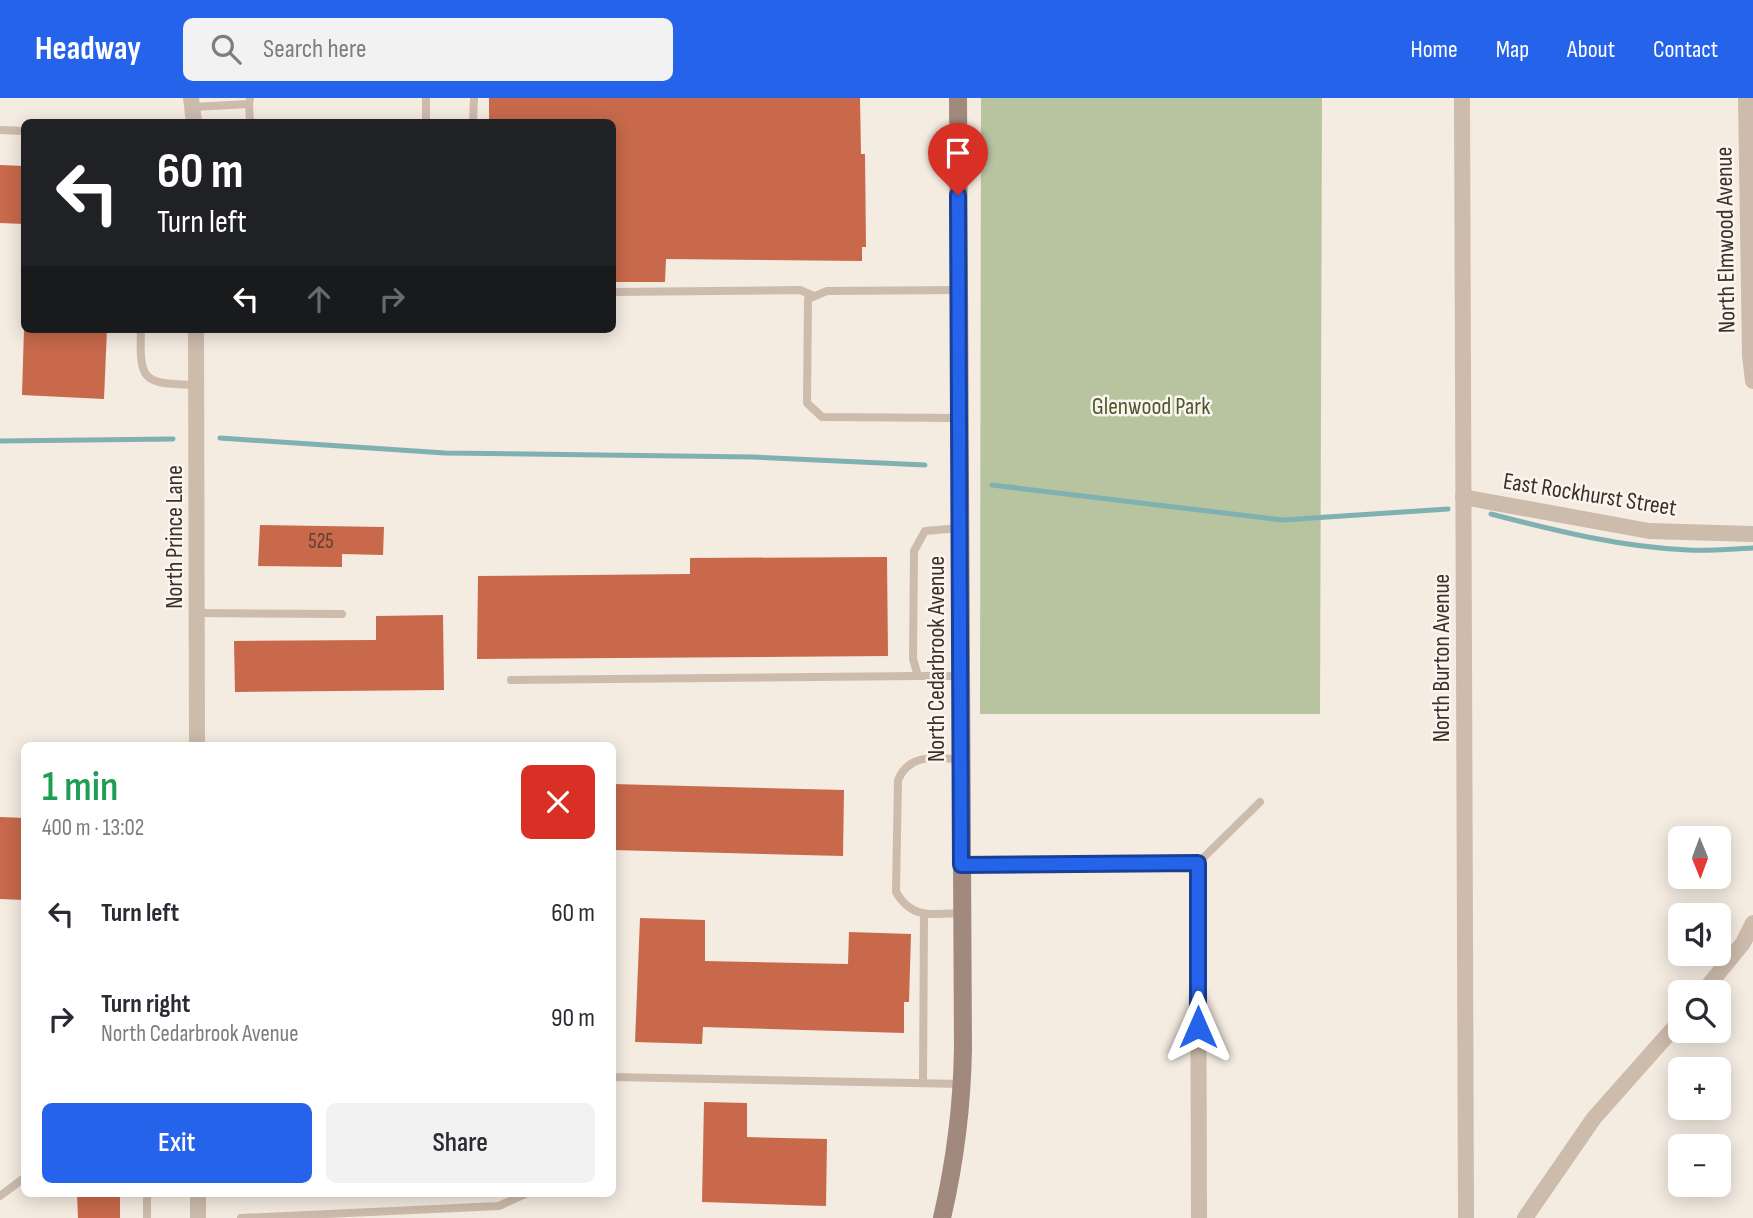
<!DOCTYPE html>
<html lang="en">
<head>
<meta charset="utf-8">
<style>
	:root { --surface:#fff; --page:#f2f2f3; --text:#2b2b33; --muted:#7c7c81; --accent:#2563eb }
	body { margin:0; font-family:"Sofia Sans Condensed",sans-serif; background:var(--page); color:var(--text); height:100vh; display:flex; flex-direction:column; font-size:26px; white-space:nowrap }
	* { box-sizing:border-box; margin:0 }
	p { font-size:23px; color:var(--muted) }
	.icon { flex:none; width:38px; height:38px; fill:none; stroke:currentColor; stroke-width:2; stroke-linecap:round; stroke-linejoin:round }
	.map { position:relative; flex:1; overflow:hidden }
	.side { position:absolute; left:21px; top:644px; width:595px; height:455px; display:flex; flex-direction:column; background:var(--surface); border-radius:10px; box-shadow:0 4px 18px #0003 }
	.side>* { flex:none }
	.top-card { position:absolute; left:21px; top:21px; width:595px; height:214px; border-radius:10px; box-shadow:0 4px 18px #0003; background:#202124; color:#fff; overflow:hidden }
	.needle { width:46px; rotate:179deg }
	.tools { position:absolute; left:1668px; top:728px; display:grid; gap:14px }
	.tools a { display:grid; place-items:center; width:63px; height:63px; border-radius:10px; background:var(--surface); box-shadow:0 4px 18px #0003; font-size:35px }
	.pin { position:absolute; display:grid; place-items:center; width:60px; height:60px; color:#fff; margin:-72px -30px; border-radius:50% 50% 50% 0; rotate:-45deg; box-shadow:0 0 7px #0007 }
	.pin .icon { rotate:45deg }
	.me { position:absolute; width:77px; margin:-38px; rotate:0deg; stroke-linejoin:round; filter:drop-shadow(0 0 5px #0008) }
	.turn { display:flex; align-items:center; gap:24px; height:147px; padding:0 21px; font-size:32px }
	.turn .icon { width:91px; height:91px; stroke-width:2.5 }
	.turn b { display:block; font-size:49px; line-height:60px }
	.lanes { display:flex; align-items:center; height:66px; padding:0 21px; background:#0003; justify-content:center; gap:35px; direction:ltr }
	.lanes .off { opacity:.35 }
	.round { display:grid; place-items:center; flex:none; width:74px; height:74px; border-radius:10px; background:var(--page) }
	.overview { display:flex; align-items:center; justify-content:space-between; height:119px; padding:0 21px }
	h1 { font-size:42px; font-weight:600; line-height:52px; color:#1e9e55 }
	.action { display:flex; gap:14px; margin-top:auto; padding:14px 21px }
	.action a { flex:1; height:80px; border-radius:10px; background:var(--accent); color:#fff; font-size:28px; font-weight:600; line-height:80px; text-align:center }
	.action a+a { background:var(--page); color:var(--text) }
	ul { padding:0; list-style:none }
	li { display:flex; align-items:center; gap:21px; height:105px; padding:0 21px }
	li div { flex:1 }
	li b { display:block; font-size:26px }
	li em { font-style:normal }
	header { display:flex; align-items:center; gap:42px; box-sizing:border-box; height:98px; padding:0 35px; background:var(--accent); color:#fff }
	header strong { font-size:33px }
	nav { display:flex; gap:38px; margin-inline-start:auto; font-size:24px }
	.search { width:490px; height:63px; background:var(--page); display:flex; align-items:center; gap:18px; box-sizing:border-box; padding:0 24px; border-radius:10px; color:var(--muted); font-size:26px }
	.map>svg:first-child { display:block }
	.green { fill:#b8c4a0 }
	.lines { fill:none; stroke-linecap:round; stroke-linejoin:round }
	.stream { stroke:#7fb0b2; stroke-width:5 }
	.building { fill:#c8694b }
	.lane { stroke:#cdbbac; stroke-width:8 }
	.street { stroke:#cdbbac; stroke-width:16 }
	.secondary { stroke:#a18a7d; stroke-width:18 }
	.route-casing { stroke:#184099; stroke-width:18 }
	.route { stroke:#2563eb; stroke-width:12 }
	.labels { text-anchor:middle; stroke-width:5; stroke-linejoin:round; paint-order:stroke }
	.number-label { font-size:21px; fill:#5e3e33 }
	.street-label { font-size:24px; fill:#3b302b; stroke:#fbf5ee }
	.park-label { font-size:24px; fill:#4a5a2e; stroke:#fbf5ee }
</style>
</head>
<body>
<header>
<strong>Headway</strong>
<div class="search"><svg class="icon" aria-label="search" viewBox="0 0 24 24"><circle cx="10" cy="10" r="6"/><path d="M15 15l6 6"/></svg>Search here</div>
<nav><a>Home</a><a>Map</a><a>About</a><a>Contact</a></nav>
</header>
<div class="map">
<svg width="1753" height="1120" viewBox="0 0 1753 1120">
	<rect width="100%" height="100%" fill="#f4ebe1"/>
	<polygon class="green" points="981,0 1322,0 1320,616 980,616"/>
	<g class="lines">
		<g class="stream">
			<polyline points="220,340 445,355 753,359 925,367"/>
			<polyline points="0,343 173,341"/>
			<polyline points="992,387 1282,422 1448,411"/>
			<path d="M1491,416c65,17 130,33 197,36 22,1 43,-1 65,-2"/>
		</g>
	</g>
	<g class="building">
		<polygon points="489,0 860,0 861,56 865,56 866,149 862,149 862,163 666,161 665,184 612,184 612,24 489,24"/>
		<polygon points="0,67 24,68 24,126 0,125"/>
		<polygon points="24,231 107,231 104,301 22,297"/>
		<polygon points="260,427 384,429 383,457 342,456 342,469 258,468"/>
		<polygon points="887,459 888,558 477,561 478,478 690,476 690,460"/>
		<polygon points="443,517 444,592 235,594 234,543 376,542 376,518"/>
		<polygon points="612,686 844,692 843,758 612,752"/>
		<polygon points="0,719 24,720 24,802 0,801"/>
		<polygon points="640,820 705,822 705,863 848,866 849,834 911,836 909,904 904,904 904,935 703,929 702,946 635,944"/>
		<polygon points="704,1004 747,1005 747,1039 827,1041 826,1108 702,1104"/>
		<polygon points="77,1096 120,1096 120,1120 78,1120"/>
	</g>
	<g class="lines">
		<g class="lane">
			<polyline points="426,0 426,24"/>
			<polyline points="249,6 250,24"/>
			<polyline points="192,9 249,6 250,0"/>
			<polyline points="473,24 474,0"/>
			<polyline points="0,32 24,33"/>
			<polyline points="959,192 827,193 808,201 807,305 822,319 960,320"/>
			<polyline points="612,194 800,192 814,198"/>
			<path d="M141,231c-2,55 3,54 55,56"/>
			<polyline points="960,430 925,433 914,453 913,561 918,578 961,578"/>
			<polyline points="197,515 342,516"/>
			<polyline points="511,582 918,578"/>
			<path d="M961,661c-26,0 -51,-7 -63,21l-2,112c16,28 37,22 65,21"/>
			<polyline points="1198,765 1260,704"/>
			<polyline points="612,979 962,986"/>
			<polyline points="923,985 924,816"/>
			<polyline points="0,1098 24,1080"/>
			<polyline points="147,1120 147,1096"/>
			<polyline points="241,1120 499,1108 525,1096"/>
		</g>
		<g class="street">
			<polyline points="191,0 194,24"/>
			<polyline points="1462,0 1466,1120"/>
			<polyline points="1746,0 1750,257 1753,283"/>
			<polyline points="196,231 197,648"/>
			<polyline points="1463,399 1649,433 1753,436"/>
			<polyline points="961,767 1198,765 1199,1120"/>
			<polyline points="1703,894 1743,845 1753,825"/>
			<polyline points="198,1096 198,1120"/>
			<polyline points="1525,1120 1594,1020 1680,923"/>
		</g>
		<path class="secondary" d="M942,1120c13,-56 20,-111 21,-169l-5,-951"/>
	</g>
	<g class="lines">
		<defs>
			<polyline id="route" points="958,97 961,767 1198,765 1198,929"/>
		</defs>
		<use href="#route" class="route-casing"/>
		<use href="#route" class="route"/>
	</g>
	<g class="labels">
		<g class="number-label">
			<text x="321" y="450">525</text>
		</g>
		<g class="street-label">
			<text transform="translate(1725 142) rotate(-91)" y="8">North Elmwood Avenue</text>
			<text transform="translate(1590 396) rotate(9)" y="8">East Rockhurst Street</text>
			<text transform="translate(174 439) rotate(-90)" y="8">North Prince Lane</text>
			<text transform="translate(1441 560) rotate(-90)" y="8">North Burton Avenue</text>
			<text transform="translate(936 561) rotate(-90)" y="8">North Cedarbrook Avenue</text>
		</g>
		<g class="park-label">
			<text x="1151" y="316">Glenwood Park</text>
		</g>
	</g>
</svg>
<div class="tools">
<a><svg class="needle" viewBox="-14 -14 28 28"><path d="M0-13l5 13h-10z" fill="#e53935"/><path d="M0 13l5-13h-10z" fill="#7c7c81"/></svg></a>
<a><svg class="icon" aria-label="sound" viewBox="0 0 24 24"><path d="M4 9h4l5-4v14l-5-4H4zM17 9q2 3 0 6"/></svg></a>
<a><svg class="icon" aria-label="search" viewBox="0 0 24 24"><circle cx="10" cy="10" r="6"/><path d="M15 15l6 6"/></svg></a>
<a>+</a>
<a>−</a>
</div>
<div class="pin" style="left:958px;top:97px;background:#d93025"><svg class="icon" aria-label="arrive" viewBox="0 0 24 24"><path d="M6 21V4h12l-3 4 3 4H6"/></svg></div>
<svg class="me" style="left:1198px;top:929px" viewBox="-20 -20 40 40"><path d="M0-17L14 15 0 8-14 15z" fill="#2563eb" stroke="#fff" stroke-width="4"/></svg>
<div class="top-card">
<div class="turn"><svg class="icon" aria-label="left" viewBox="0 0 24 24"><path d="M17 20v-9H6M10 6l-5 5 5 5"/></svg><div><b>60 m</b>Turn left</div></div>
<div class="lanes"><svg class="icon" aria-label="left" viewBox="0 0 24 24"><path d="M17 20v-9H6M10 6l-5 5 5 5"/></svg><svg class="icon off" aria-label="ahead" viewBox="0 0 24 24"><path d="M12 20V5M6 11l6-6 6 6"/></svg><svg class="icon off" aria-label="right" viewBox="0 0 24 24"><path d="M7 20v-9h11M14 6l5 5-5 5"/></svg></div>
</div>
<section class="side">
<div class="overview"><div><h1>1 min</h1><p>400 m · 13:02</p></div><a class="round" style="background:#d93025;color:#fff"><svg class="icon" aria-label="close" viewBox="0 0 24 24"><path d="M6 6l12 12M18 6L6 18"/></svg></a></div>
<ul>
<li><svg class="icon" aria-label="left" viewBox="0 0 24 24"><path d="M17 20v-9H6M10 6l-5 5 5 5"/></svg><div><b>Turn left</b></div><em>60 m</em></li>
<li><svg class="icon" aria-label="right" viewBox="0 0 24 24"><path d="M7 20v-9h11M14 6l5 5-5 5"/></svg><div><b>Turn right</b><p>North Cedarbrook Avenue</p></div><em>90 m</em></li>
</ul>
<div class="action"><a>Exit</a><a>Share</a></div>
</section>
</div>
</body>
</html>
